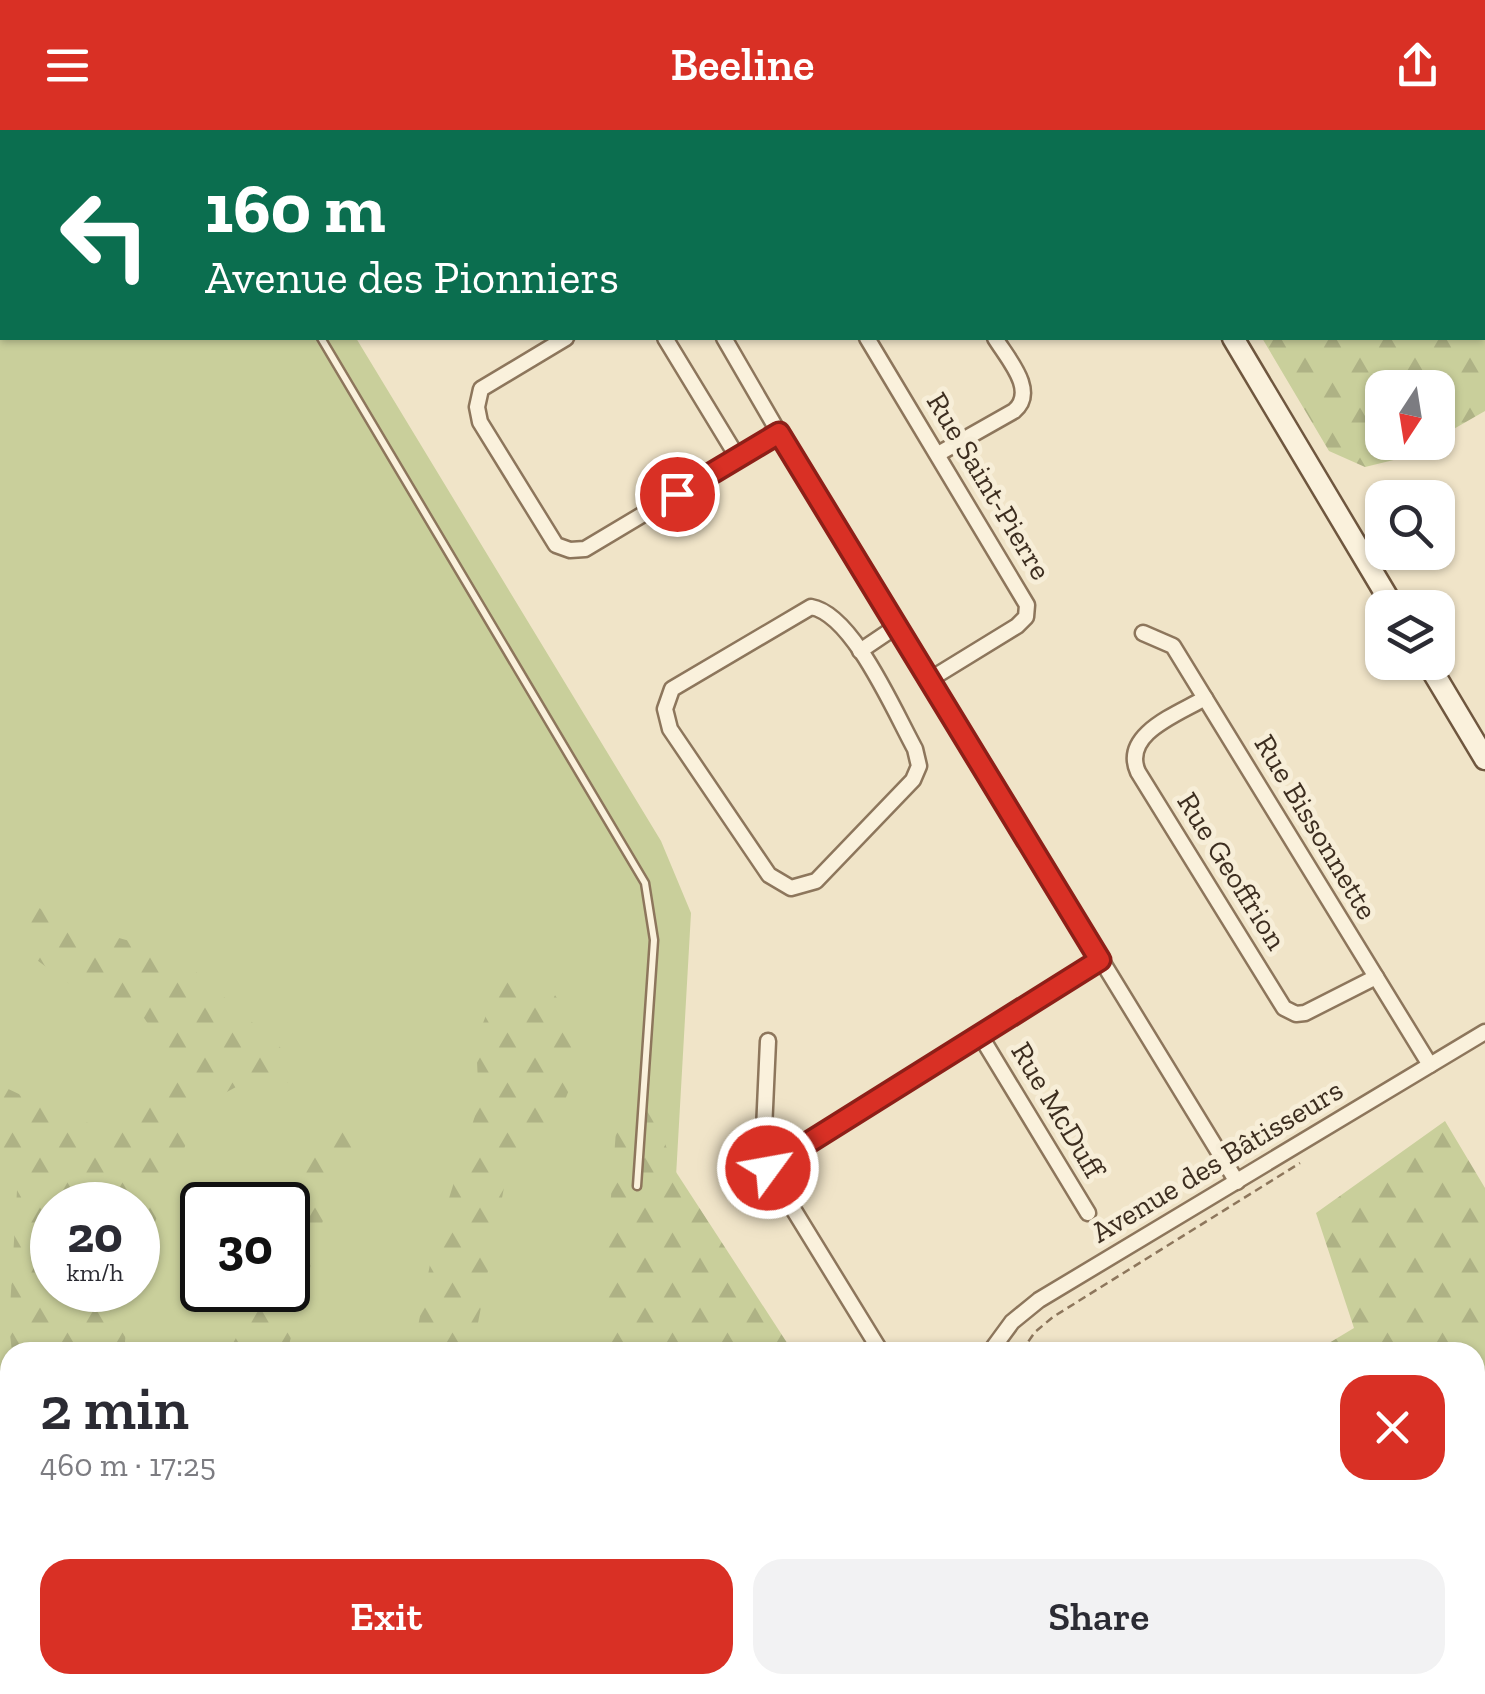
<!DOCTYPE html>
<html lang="en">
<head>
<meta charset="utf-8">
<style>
	:root { --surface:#fff; --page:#f2f2f3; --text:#2b2b33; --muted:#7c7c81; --accent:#d93025 }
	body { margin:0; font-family:"Zilla Slab",serif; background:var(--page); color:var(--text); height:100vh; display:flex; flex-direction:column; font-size:38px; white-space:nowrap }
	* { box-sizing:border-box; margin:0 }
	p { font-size:32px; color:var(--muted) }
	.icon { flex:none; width:55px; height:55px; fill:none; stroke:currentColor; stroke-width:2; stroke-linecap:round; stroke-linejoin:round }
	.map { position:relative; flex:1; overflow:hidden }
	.drawer { position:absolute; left:0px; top:1212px; width:1485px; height:352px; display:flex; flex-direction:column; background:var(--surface); border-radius:30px 30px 0 0; box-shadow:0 2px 8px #0004 }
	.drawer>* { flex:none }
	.top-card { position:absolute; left:0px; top:0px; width:1485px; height:210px; box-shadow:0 2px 8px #0004; background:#0b6e4f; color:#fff; overflow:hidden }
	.needle { width:65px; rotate:192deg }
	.fabs { position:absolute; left:1365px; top:240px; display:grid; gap:20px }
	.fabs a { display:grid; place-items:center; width:90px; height:90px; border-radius:20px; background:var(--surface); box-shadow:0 2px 8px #0004; font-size:50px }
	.speed { position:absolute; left:30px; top:1052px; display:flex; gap:20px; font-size:50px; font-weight:700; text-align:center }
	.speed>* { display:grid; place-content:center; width:130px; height:130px; border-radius:50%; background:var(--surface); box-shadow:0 2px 8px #0004; line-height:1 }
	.speed small { font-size:25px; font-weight:400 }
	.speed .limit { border:5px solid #111; border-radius:15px; background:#fff; color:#111 }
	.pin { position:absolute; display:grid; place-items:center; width:85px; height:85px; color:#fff; margin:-42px; border:5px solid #fff; border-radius:50%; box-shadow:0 2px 10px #0007 }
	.me { position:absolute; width:110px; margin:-55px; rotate:58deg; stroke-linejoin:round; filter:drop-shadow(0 0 8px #0008) }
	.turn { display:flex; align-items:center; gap:35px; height:210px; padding:0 40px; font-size:45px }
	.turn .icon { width:130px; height:130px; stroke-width:2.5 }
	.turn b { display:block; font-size:70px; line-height:85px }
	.round { display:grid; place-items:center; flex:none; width:105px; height:105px; border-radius:30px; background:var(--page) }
	.overview { display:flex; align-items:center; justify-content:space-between; height:170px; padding:0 40px }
	h1 { font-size:60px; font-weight:600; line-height:75px }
	.primary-button { display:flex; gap:20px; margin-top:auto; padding:20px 40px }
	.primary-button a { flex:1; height:115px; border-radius:30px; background:var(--accent); color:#fff; font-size:40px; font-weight:600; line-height:115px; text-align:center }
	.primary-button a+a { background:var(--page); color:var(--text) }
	header { display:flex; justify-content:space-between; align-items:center; height:130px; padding:0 40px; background:var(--accent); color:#fff; font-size:45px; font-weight:600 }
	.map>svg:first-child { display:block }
	.grass { fill:#c9cf9b; fill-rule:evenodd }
	.forest { fill:url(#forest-firs) }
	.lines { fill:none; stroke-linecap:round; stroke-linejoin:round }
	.service-casing { stroke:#8d765c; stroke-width:11 }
	.minor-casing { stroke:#8d765c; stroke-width:19 }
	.secondary-casing { stroke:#6f573f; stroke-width:25 }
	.path { stroke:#8d765c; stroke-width:2.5; stroke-dasharray:8 5; stroke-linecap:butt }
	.service { stroke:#faf1dc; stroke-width:6 }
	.minor { stroke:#faf1dc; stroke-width:14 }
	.secondary { stroke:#faf1dc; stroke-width:20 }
	.route-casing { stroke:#8d1f18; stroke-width:25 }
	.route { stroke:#d93025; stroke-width:18 }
	.labels { text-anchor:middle; stroke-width:10; stroke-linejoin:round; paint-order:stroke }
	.street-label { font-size:30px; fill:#3d2e20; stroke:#f7eed8 }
</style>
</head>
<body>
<header><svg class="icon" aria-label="menu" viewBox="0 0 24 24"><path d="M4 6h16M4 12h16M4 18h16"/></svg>Beeline<svg class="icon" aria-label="share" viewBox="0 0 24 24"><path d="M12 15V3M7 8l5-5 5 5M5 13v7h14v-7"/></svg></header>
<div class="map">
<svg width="1485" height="1564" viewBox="0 0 1485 1564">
	<defs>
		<pattern id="forest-firs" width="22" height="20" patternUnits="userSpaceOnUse" patternTransform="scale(2.5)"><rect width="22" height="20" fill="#c9cf9b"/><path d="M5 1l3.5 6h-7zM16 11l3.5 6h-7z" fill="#aeb285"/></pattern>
	</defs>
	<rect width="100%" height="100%" fill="#f0e4c8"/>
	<path class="grass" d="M0,0h230l1,2h-229v206h354l305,503 30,72 -25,439h-656v333h645l-1,9h-654zM52,1075h86v85h-86zM202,1075h86v85h-86z"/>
	<g class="forest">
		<polygon points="1306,0 1485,0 1485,281 1438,308 1438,258 1382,258 1382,312 1430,313 1406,327 1365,337 1329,321 1262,208 1482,208 1482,2"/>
		<polygon points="33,774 62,792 176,824 303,938 298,952 236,957 201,976 138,1135 138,1075 52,1075 52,1160 130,1160 124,1222 12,1222 9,1195 19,1027 0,1018 0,955 69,988 119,1001 154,973 166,920 142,885 98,875 30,825 6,784"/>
		<polygon points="501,847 553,862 575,896 578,938 560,982 506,1047 477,1198 481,1222 413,1222 433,1119 479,973 476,911"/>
		<polygon points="645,962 676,1042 793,1222 599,1222 617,988"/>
		<polygon points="359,980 358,1014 328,1072 287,1222 228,1222 263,1160 288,1160 288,1088 308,1025"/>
		<polygon points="1445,991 1485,1058 1485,1564 571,1564 572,1555 1475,1555 1475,1222 1314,1222 1354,1198 1316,1083"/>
		<polygon points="10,1398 10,1555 110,1555 109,1564 9,1564 2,1547"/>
	</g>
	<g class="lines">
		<defs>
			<g id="service">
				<polyline points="145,0 146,2"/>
				<polyline points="321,208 645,753 654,810 637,1056"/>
			</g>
			<g id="minor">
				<polyline points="315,0 316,2"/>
				<polyline points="644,0 658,2"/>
				<polyline points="536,2 537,0"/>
				<polyline points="727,2 727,0"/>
				<polyline points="566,208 481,259 477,277 480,292 556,415 570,420 585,419 779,303"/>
				<polyline points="665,208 738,328"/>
				<polyline points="724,208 779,303 1237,1052"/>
				<polyline points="867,208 1027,475 1026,487 1017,496 929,550"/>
				<path d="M938,324l76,-43c24,-20 -7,-53 -19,-73"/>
				<path d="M811,477c42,7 84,106 104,142l4,17 -6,14 -97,101 -25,7 -22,-13 -99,-146 -5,-20 7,-20z"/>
				<polyline points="1143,503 1173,516 1430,935"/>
				<polyline points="860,521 897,496"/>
				<path d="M1205,568c-27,16 -84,36 -67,74l146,236 12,6 9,-1 71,-36"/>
				<polyline points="980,905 1088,1083"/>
				<polyline points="768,911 764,1000 768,1038 881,1222"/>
				<polyline points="768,1038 1100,830"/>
				<polyline points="990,1222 1012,1192 1039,1170 1485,902"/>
				<polyline points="1118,1555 1123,1564"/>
			</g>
			<g id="secondary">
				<polyline points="1106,0 1107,2"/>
				<polyline points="1233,208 1394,478"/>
				<polyline points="1427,532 1485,629"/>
			</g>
		</defs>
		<use href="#service" class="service-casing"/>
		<use href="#minor" class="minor-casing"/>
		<use href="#secondary" class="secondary-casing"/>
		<g class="path">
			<polyline points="1021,1222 1035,1202 1053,1187 1300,1033"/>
			<polyline points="1157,1555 1163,1564"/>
		</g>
		<use href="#service" class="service"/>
		<use href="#minor" class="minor"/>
		<use href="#secondary" class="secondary"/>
	</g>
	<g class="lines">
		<defs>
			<polyline id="route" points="677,364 779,303 1100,830 768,1038"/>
		</defs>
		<use href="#route" class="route-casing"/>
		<use href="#route" class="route"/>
	</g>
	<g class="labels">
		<g class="street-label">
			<text transform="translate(989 356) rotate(59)" y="10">Rue Saint-Pierre</text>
			<text transform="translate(1316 697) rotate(59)" y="10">Rue Bissonnette</text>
			<text transform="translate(1232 741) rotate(58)" y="10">Rue Geoffrion</text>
			<text transform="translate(1058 980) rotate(59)" y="10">Rue McDuff</text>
			<text transform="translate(1217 1031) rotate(-31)" y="10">Avenue des Bâtisseurs</text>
		</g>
	</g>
</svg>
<div class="fabs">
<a><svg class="needle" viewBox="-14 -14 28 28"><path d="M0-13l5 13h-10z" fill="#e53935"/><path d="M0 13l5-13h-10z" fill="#7c7c81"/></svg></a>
<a><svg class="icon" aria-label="search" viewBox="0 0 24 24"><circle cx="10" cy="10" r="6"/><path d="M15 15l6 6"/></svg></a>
<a><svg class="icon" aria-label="layers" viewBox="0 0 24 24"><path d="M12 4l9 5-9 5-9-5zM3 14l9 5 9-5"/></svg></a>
</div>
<div class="speed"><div>20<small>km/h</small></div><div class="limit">30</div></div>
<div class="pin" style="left:677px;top:364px;background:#d93025"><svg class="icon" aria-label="arrive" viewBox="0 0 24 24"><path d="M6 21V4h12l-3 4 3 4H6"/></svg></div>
<svg class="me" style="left:768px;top:1038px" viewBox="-20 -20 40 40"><circle r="17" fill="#d93025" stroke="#fff" stroke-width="3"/><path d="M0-11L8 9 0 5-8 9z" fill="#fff"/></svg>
<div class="top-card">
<div class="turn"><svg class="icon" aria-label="left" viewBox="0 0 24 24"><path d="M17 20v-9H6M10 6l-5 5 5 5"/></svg><div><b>160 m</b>Avenue des Pionniers</div></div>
</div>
<section class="drawer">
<div class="overview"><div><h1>2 min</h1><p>460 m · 17:25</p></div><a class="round" style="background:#d93025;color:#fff"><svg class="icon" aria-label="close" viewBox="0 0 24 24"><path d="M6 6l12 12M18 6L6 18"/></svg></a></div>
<div class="primary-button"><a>Exit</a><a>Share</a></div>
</section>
</div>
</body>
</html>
